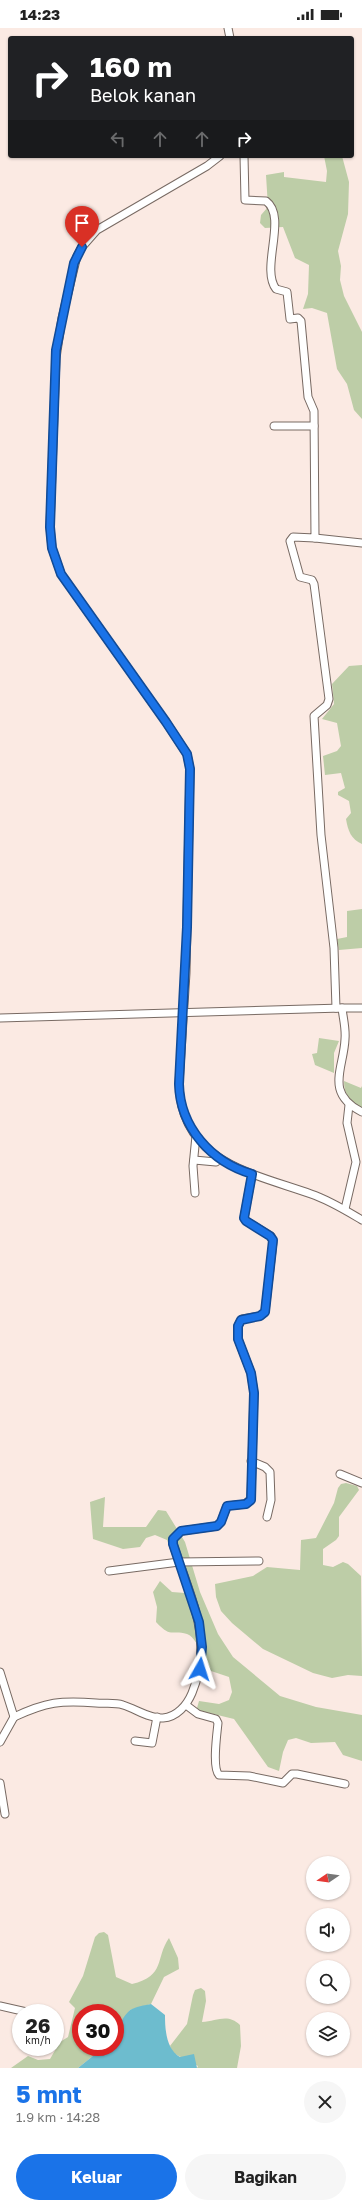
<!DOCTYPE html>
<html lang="id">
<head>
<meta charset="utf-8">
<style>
	:root { --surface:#fff; --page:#f6f6f6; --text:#222; --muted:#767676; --accent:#1a73e8 }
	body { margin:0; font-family:"Golos Text",sans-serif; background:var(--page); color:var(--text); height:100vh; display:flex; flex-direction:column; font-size:15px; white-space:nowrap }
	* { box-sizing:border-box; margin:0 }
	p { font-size:13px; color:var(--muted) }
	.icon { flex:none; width:22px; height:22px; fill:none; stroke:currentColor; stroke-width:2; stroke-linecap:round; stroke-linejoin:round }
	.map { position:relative; height:2040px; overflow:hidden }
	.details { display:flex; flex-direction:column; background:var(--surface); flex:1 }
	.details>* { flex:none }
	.banner { position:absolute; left:8px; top:8px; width:346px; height:122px; border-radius:4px; box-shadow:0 1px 3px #0004; background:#202124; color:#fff; overflow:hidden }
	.needle { width:26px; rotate:257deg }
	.controls { position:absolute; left:306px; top:1828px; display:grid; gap:8px }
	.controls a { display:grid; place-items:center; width:44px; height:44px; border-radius:50%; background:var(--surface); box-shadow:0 1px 3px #0004; font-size:20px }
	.speed { position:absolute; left:12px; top:1976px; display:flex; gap:8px; font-size:20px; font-weight:700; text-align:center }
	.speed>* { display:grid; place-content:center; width:52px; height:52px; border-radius:50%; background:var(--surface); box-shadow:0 1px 3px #0004; line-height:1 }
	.speed small { font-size:10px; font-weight:400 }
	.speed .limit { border:6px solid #d22; background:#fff; color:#111 }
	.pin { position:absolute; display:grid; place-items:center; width:34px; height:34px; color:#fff; margin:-41px -17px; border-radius:50% 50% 50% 0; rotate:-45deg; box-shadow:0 0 4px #0007 }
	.pin .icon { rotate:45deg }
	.me { position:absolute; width:44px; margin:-22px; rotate:6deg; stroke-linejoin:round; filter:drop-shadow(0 0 3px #0008) }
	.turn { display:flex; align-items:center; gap:14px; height:84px; padding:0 16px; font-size:18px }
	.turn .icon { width:52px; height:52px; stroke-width:2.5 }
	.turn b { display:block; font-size:28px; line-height:34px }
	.lanes { display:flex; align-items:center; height:38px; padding:0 16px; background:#0003; justify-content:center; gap:20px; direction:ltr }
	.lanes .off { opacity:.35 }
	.round { display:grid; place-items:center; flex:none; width:42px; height:42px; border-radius:21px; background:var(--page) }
	.headline { display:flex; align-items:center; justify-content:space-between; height:68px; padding:0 16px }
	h1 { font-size:24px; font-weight:700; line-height:30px; color:var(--accent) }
	.primary-button { display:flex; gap:8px; margin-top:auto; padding:8px 16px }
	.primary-button a { flex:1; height:46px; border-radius:24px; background:var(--accent); color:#fff; font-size:16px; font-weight:700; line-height:46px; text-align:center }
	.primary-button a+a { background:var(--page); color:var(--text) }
	.status { display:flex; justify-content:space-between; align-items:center; height:28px; padding:0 20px; background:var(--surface); direction:ltr }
	.status svg { height:11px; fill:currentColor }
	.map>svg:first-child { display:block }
	.green { fill:#bdcda7 }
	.water { fill:#6dbcce }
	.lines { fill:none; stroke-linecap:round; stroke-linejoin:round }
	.street-casing { stroke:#786a63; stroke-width:9 }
	.street { stroke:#fff; stroke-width:7 }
	.route-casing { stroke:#114b97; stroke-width:10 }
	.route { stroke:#1a73e8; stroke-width:7 }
</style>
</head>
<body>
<div class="status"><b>14:23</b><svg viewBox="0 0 49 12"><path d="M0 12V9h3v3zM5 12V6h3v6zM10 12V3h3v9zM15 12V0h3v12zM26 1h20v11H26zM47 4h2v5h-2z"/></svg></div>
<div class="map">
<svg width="362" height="2040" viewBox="0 0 362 2040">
	<rect width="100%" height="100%" fill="#fbeae3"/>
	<g class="green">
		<polygon points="324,128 342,128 349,154 348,186 338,223 341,238 340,252 344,268 362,304 362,391 354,382 347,356 337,341 327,285 312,280 303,281 308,266 309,237 295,230 283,199 265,200 260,195 261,187 268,179 266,147 284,144 284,149 326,154 327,143"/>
		<path d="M362,637v179c-11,-5 -14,-13 -16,-25l5,-6 -2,-12 -11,-6v-3l7,-4 -4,-15 -16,2 -2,-19 14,-5 4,-5 -4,-23 -15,-4 12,-15 -2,-20 17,-18z"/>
		<polygon points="362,881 362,920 339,922 337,911 347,909 347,883"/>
		<polygon points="319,1010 339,1013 334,1025 334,1045 315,1037 312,1026 317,1025"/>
		<path d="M344,1053l17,7 1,-2v22c-12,-6 -18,-13 -18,-27z"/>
		<polygon points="346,1455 357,1458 359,1462 339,1489 339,1508 336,1512 323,1521 323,1537 333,1539 343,1534 348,1536 361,1548 362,1648 348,1647 332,1650 313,1645 263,1621 232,1595 221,1583 216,1569 215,1556 253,1548 267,1539 300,1542 301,1512 316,1510 334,1475 338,1460 341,1456"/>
		<path d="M105,1469l-2,30h43l12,-17 8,1 19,31 15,50 18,42 15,23 47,39 36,11 46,8v46l-19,-6 -8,-13 -24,1 -15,-5 -8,2 -5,12 -4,19 -11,-4 -34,-48 -33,-8 -4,-3 2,-7 20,3 10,-4 3,-8 -3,-15 -24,-8v-14c-6,-6 -11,-19 -18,-21 -16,-5 -15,5 -31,-12l1,-15 -4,-15 7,-11 12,11 13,1 -18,-53 -12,-5 -9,3 -6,9 -17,2 -30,-10 -3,-37z"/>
		<path d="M104,1904l4,3 8,42 16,7c34,-8 23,-26 37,-46l9,20 1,11 -15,8 -13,27 -21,6 -11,16 -4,12v-25h-34v34h23l-26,21h-67l17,-12 10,4 12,-1 10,-17 8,-5 7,-29 -6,-6 14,-26 12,-39 4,-4z"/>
		<path d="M201,1960l4,3 1,10 -4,21c15,-1 26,-9 38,3l1,21 -4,22h-40l1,-2 -25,-13 -3,-7 17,-22 6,-29 2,-5z"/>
	</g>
	<path class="water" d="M151,1976l14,11c0,14 1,34 15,42l14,-3 3,14h-119l26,-21h11c0,-12 5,-28 15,-37 5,-3 15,-5 21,-6z"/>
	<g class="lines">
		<defs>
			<g id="street">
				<polyline points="228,0 230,10"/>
				<path d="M220,128l-13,10 -110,64 -15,17 -5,9 -15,62 -6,40 -6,169 2,21 9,26 105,148 21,32 3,15 -4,204 -7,111c2,78 73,89 132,110 18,6 34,16 51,26"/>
				<path d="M244,128l1,44 21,1c22,16 -6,67 10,88l11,3 3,27 8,-1 3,3 7,76 6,14 1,127 -22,-1 -3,4 10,36 12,3 2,4 15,115 -2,6 -13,11 7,119 13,113 2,60"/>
				<polyline points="274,398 314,398"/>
				<polyline points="315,510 362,515"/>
				<polyline points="342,980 362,980"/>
				<path d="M0,990l342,-10c1,10 4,20 3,31 -1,29 -21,54 17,73"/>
				<polyline points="194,1132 216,1134"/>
				<polyline points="195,1165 193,1138 196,1108"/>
				<polyline points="345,1181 356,1134 347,1095 349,1077"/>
				<polyline points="251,1433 265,1439 270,1444 271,1472 267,1489"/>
				<polyline points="340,1446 362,1455"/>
				<polyline points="109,1543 179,1534 259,1533"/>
				<polyline points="0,1644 14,1689"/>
				<path d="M186,1677l12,9 18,5 2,4c-1,10 -6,45 1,52l30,1 34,7 9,-9h5l48,10"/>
				<path d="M14,1689c32,-15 47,-17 82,-14 9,1 18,-1 27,2 13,4 27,14 40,13 14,-1 24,-13 29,-25 22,-53 -2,-98 -19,-149v-5l8,-8 36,-5 4,-4 6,-16 18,-2 6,-5 3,-106 -3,-20 -13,-34v-13l4,-7 18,-3 5,-4 8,-70 -2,-6 -25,-15 -2,-3 8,-44"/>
				<polyline points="135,1713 152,1715 157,1689"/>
				<polyline points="0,1714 14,1689"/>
				<polyline points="0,1755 5,1786"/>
				<polyline points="0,1978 31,1985"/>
			</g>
		</defs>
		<use href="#street" class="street-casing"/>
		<use href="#street" class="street"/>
	</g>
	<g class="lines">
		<defs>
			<path id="route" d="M82,219l-8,16 -18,87 -6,177 2,21 9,26 105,148 21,32 3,15 -3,158 -8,157c1,43 32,78 73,90l-8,44 2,3 24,15 3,4 -8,72 -5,4 -19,4 -3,6v13l13,34 3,20 -3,107 -5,4 -19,2 -6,16 -4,4 -36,5 -8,8v5l26,78 3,25 -2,22"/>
		</defs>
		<use href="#route" class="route-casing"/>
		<use href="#route" class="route"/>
	</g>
</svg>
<div class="controls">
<a><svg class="needle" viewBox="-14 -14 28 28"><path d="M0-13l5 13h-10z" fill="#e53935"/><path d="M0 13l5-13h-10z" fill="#767676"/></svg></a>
<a><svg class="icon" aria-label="sound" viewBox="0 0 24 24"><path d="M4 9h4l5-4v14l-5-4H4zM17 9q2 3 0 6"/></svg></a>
<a><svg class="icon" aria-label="search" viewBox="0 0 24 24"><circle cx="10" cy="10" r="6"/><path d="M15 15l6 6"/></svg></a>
<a><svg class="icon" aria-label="layers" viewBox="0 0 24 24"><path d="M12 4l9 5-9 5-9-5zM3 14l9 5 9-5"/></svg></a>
</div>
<div class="speed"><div>26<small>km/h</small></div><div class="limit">30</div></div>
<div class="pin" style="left:82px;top:219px;background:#d93025"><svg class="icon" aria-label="arrive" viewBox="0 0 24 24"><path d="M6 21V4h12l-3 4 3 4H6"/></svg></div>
<svg class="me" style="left:200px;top:1641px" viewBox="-20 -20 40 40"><path d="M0-17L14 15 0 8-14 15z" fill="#1a73e8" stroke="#fff" stroke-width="4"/></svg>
<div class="banner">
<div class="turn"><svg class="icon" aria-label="right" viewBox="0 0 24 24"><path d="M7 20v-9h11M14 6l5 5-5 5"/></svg><div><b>160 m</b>Belok kanan</div></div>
<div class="lanes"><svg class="icon off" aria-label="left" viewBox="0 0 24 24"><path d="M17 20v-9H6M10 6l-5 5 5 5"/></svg><svg class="icon off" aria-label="ahead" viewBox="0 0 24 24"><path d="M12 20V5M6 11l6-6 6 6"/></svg><svg class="icon off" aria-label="ahead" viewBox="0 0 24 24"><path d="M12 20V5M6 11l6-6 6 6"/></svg><svg class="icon" aria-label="right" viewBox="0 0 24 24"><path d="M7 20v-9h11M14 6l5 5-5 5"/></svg></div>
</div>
</div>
<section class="details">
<div class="headline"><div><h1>5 mnt</h1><p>1.9 km · 14:28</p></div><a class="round"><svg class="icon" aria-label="close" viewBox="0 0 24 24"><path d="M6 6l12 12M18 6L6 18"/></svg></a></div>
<div class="primary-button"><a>Keluar</a><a>Bagikan</a></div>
</section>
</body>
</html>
